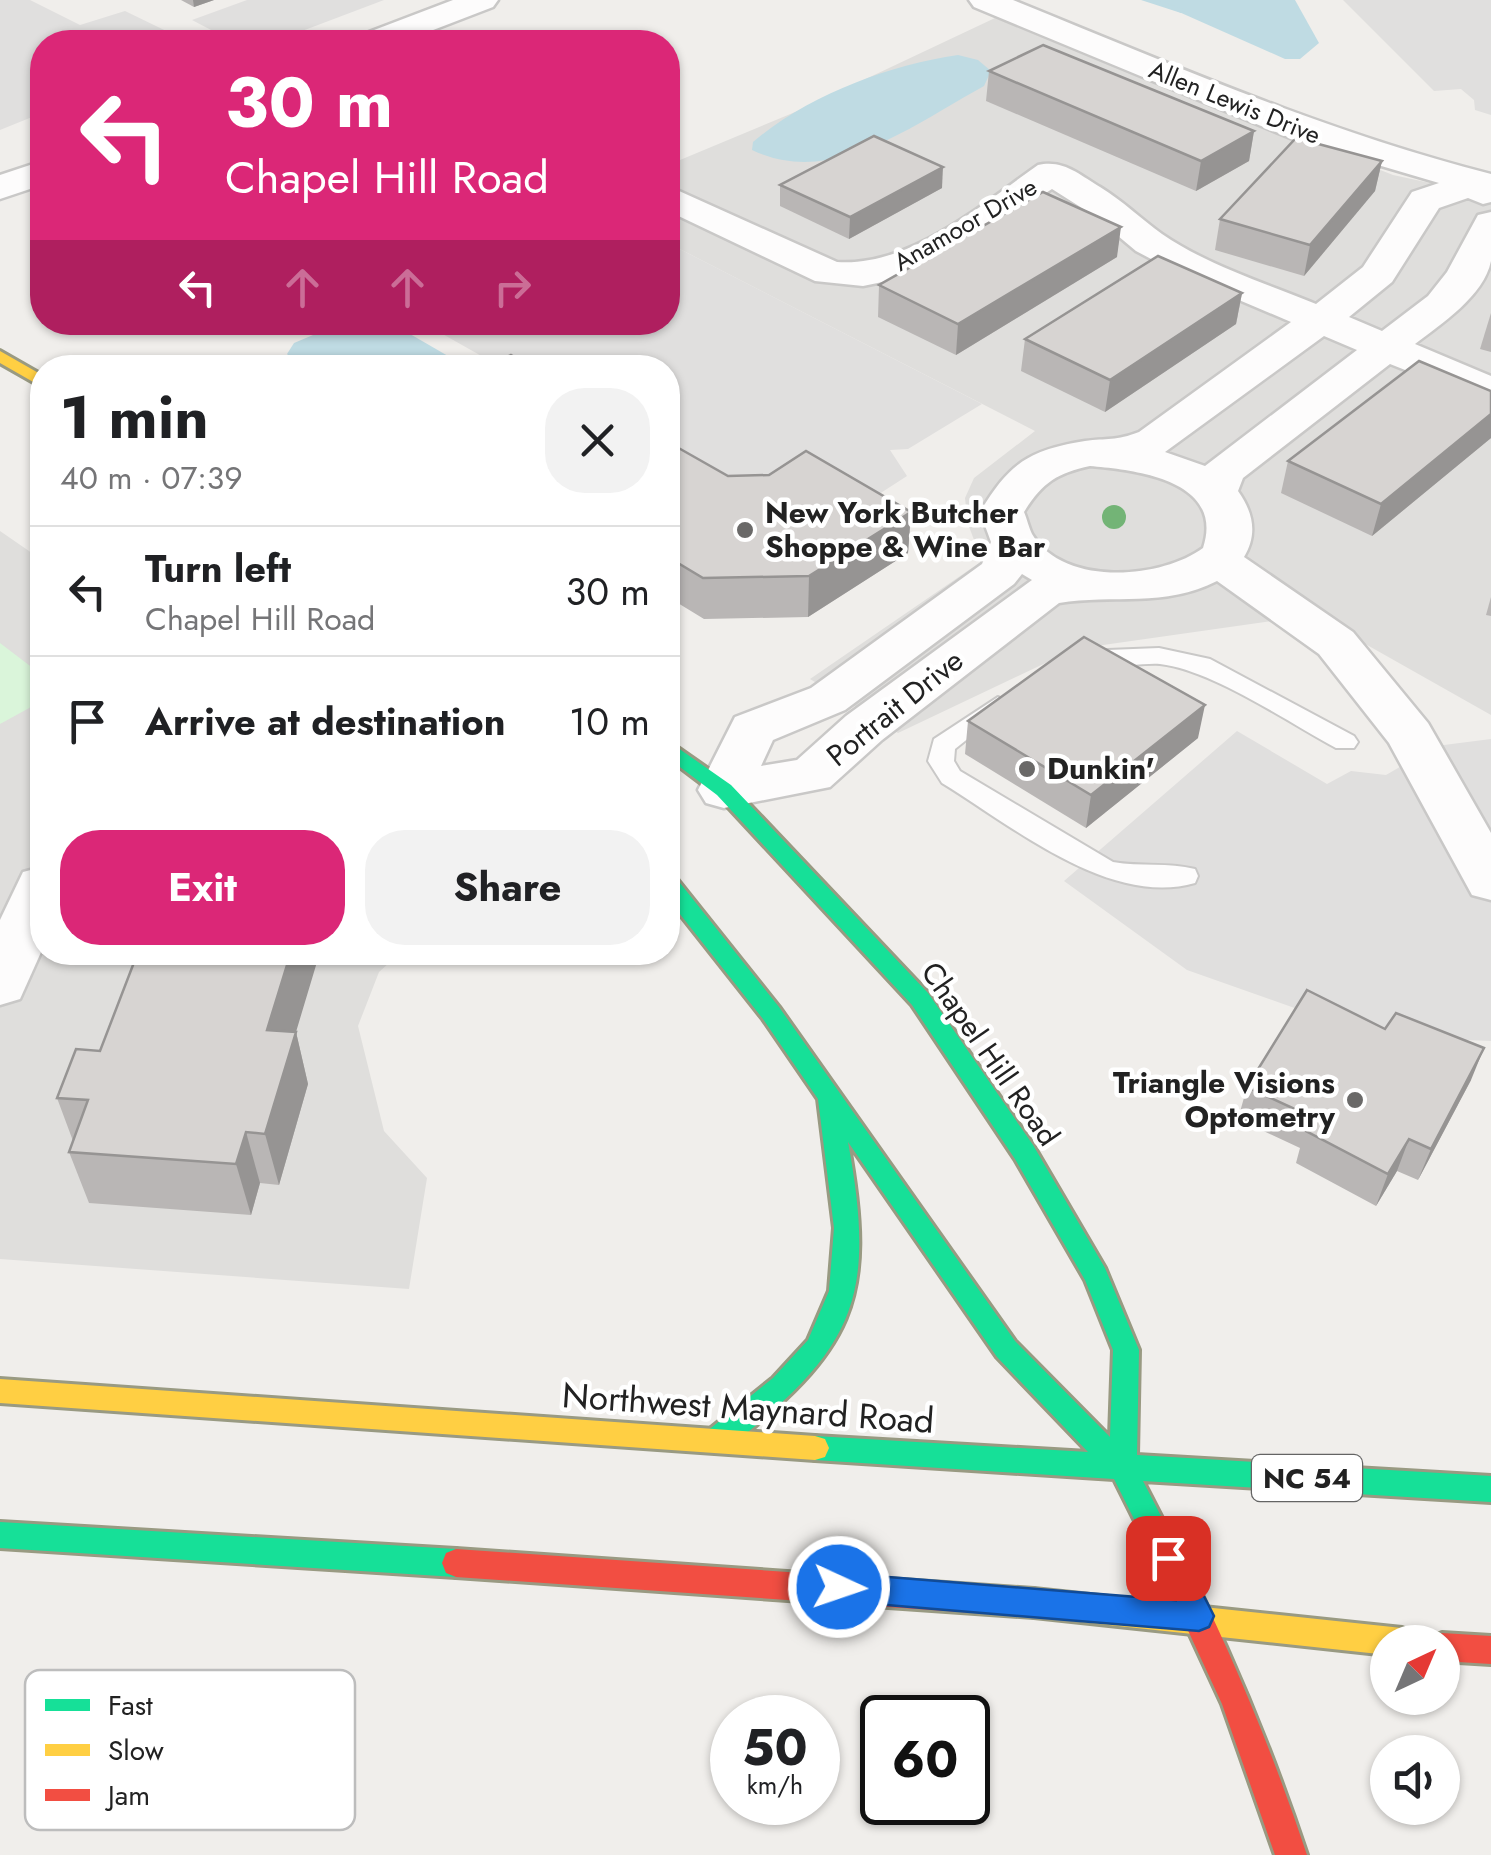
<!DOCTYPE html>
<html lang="en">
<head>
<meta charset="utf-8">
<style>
	:root { --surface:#fff; --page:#f2f2f2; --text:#202124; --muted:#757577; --line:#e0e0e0; --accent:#db2777 }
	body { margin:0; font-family:Jost,sans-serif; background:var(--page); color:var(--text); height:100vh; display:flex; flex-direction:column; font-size:38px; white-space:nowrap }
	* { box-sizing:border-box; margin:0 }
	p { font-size:32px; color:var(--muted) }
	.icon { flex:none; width:55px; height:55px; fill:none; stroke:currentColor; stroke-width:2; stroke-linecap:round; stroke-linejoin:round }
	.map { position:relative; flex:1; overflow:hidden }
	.panel { position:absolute; left:30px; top:355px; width:650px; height:610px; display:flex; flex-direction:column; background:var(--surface); border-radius:40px; box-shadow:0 2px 8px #0004 }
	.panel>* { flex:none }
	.hud { position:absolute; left:30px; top:30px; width:650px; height:305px; border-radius:40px; box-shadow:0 2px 8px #0004; background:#db2777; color:#fff; overflow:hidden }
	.needle { width:65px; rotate:44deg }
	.controls { position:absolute; left:1370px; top:1625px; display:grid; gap:20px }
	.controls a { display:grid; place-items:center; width:90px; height:90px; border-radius:50%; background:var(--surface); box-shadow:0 2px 8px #0004; font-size:50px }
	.speed { position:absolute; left:710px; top:1695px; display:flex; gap:20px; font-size:50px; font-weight:700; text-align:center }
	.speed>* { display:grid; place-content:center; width:130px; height:130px; border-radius:50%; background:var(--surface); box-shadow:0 2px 8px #0004; line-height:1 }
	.speed small { font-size:25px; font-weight:400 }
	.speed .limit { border:5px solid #111; border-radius:15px; background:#fff; color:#111 }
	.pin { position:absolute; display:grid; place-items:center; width:85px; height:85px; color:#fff; margin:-42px; border-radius:20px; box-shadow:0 5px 15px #0006 }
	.me { position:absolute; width:110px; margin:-55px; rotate:93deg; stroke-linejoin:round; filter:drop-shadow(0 0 8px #0008) }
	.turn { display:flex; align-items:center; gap:35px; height:210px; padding:0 30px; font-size:45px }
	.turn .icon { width:130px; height:130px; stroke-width:2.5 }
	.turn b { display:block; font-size:70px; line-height:85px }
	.lanes { display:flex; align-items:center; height:95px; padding:0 30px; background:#0003; justify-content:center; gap:50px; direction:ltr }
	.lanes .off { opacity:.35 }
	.round { display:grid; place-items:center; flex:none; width:105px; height:105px; border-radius:40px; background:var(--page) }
	.summary { display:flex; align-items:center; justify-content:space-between; height:170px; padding:0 30px }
	h1 { font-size:60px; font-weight:700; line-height:75px }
	.button { display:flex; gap:20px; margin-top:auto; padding:20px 30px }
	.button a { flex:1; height:115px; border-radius:40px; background:var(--accent); color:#fff; font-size:40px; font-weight:700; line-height:115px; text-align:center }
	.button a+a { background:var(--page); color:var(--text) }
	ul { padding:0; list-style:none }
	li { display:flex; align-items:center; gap:30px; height:130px; padding:0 30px; border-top:2px solid var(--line) }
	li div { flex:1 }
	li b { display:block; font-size:38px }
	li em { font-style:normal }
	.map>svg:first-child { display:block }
	.residential { fill:#dfdedc }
	.park { fill:#daf5da }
	.parking { fill:#e0dfde }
	.water { fill:#bfdbe3 }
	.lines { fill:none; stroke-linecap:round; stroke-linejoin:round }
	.stream { fill:#bfdbe3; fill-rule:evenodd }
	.lane-casing { stroke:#c9c8c7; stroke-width:4 }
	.street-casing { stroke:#c9c8c7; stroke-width:5 }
	.fast-casing { stroke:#999a82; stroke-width:6 }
	.slow-casing { stroke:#999a82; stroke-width:6 }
	.jam-casing { stroke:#999a82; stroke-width:6 }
	.lane { fill:#fdfcfc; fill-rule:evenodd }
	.street { fill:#fdfcfc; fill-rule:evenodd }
	.fast { fill:#16e098; fill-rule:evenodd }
	.slow { fill:#ffcf43; fill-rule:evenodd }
	.jam { fill:#f24e42; fill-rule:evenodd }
	.tree { fill:#73b476 }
	.wall { fill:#b9b6b5 }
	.shaded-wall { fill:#969493 }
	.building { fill:#d7d4d2; stroke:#969493; stroke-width:2.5 }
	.route { fill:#1a73e8; stroke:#114b97; stroke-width:2.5 }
	.poi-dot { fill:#6a6968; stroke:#fff; stroke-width:4 }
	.labels { text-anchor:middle; stroke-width:9; stroke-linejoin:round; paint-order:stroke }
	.far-street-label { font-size:25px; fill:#222; stroke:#fff }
	.shield { fill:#fff; stroke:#646464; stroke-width:2.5 }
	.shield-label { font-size:28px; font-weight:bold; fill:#222 }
	.poi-label { font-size:30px; font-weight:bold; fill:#222; stroke:#fff; text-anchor:start }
	.street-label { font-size:30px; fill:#222; stroke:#fff }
	.near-street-label { font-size:35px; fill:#222; stroke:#fff }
	.key { fill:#fff; stroke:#bdbdbd; stroke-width:2.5 }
	.key-label { font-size:28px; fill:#222 }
</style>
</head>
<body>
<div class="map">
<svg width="1491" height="1855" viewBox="0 0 1491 1855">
	<rect width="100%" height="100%" fill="#f0eeeb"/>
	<g class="residential">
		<polygon points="995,18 1393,175 1491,196 1491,715 1314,615 1075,649 898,733 810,679 982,561 968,524 965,498 974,478 1035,431 668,243 668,165 800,110"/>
		<polygon points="0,531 42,560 42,952 400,953 379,972 358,1026 384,1131 427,1178 409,1289 0,1259"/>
	</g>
	<polygon class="park" points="0,643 42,675 42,701 0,724"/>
	<g class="parking">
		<polygon points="0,0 30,0 80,25 125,11 189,42 42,42 42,113 0,130"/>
		<polygon points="247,0 384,0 273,42 234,42 192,20"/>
		<polygon points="1343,0 1491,0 1491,115 1475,110 1474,100 1461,89 1434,91"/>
		<polygon points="668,243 982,404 908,449 890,450 907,476 859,507 668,474 668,368 501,367 423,323 668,322"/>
		<polygon points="1237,731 1327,784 1351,771 1386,775 1436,746 1491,739 1491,1041 1415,1038 1317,1016 1187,970 1064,881"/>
	</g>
	<g class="water">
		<polygon points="1152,0 1295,0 1319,43 1300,59 1285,59"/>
		<path d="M958,55l20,5 13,11 -7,15c-68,37 -152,103 -232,64l1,-8c54,-46 135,-77 205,-87z"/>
		<polygon points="344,322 391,323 467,367 299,367 287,354 294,343"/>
	</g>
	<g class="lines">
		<polygon class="stream" points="1141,0 1157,0 1186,10 1181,13"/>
		<defs>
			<g id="lane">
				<path d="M1159,648l51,11 144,77 4,6 -4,6h-18c-48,-26 -124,-78 -176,-84 -22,-2 -77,11 -90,-5l12,-8z"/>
				<path d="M998,697l12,8 -55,44 -1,12 6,10 153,91c27,5 56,0 82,7l3,7 -3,7c-85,25 -184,-58 -253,-100l-14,-22 6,-22z"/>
			</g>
			<g id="street">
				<polygon points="453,0 498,0 493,7 402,42 356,42 361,35"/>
				<path d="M969,0h44c158,64 313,132 478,174v28l-8,2 -15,-6 -29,10 -47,74 -43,35 33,14 46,-35 19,-24 31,-57 13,-3c0,15 0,34 0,49 -7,35 -50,63 -76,83l76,32v28l-101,-40 -147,114 -5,13c15,21 20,43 6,66l109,75 75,91 63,110v67l-19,-5 -83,-152 -70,-89 -102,-73c-52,27 -104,13 -158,22l-177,137 -52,47 -106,21 -18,-5 -8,-13 37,-73 76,-29 171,-124 9,-22 -11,-30c29,-48 48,-62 105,-71 22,-3 31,0 54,-9l152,-110 -104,-44 -51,-27 -43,-36 -41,-26 -113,73 -42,17 -34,7 -48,-5 -147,-70v-25l169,76c73,5 144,-57 201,-97 25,-6 42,10 62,22 23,14 41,32 62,47 45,31 103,49 154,70l47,-37 49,-75 27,-9 -139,-41 -326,-135zM1324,336l33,14 -152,116 -40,-14zM1090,466c48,4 135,15 113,82 -42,31 -140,39 -171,-14 -3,-6 -5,-15 -8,-22 18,-29 33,-39 66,-46zM1022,574l10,6 -186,136 -49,44 -36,6 12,-26 72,-30 169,-126z"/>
				<polygon points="42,161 42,185 0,199 0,175"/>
				<polygon points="42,867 42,950 20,999 0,1005 0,920 23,872"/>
			</g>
			<g id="fast">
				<path d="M668,741l63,44 197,208 105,152 72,123 34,82 -2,105 354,21v26l-348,-21 40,78 -4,10 -10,3 -10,-3 -45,-90 -299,-19 -10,-3 -4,-9 4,-9 10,-3 273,16 -91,-95 -149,-215c30,162 4,207 -122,308l-10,3 -10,-3 -4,-9 4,-9 67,-54 35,-38 21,-49 5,-63 -16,-129 -55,-80 -95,-120v-23l8,2 103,129 236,334 95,96 3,-87 -28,-70 -70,-121 -103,-154 -195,-210 -49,-37z"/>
				<polygon points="0,1522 456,1549 466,1553 470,1563 466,1573 456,1577 0,1548"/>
			</g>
			<g id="slow">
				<polygon points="0,351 42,375 42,387 0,363"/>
				<polygon points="0,1379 815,1436 825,1439 829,1448 825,1457 815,1460 0,1403"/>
				<polygon points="1034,1589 1402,1628 1412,1632 1417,1642 1388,1642 1388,1655 1034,1617 1024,1613 1019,1603 1024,1593"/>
			</g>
			<g id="jam">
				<path d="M1169,1546l10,3c51,99 93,201 128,306h-32l-53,-151 -67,-145 4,-10z"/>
				<polygon points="456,1549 1034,1589 1044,1593 1049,1603 1044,1613 1034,1617 456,1577 446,1573 442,1563 446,1553"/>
				<polygon points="1442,1633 1491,1636 1491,1664 1442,1661 1442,1642 1429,1642 1432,1637"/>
			</g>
		</defs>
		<use href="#lane" class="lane-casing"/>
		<use href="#street" class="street-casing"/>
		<use href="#fast" class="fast-casing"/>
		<use href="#slow" class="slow-casing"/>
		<use href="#jam" class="jam-casing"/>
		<use href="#lane" class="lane"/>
		<use href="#street" class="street"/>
		<use href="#fast" class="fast"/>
		<use href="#slow" class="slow"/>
		<use href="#jam" class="jam"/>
	</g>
	<circle class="tree" cx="1114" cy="517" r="12"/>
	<g class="wall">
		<polygon points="181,0 214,0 194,7"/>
		<polygon points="989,71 1254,131 1249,161 1196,191 986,101"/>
		<polygon points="1382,161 1375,191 1304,276 1215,250 1220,219"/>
		<polygon points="780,185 942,188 849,239 780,206"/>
		<polygon points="1117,257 956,355 878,317 879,285"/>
		<polygon points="1242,293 1236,324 1105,412 1021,371 1025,339"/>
		<polygon points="1491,313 1491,352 1480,349"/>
		<polygon points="1491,391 1491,438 1372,536 1281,493 1288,461"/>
		<polygon points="668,442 728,476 911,512 908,553 808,617 704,619 668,597"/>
		<polygon points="1491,597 1491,616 1486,615"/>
		<polygon points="968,721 1198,738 1086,828 965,754"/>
		<polygon points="296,1032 308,1084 279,1185 260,1183 251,1215 89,1203 69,1152 73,1141 57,1098 100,1051"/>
		<polygon points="1471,1080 1418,1180 1397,1171 1376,1206 1296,1163 1300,1148 1238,1119 1247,1087"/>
	</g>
	<g class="shaded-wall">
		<polygon points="193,0 214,0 194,7"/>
		<polygon points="1254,131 1249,161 1196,191 1201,161"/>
		<polygon points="1382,161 1375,191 1304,276 1310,245"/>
		<polygon points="943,167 942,188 849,239 850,217"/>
		<polygon points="1121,227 1117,257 956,355 958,324"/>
		<polygon points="1242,293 1236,324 1105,412 1110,380"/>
		<polygon points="1491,414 1491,438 1372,536 1381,504"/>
		<polygon points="911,512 908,553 808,617 809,576"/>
		<polygon points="1205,705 1198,738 1086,828 1091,795"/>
		<polygon points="291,952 320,952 296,1032 308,1084 279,1185 265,1134 267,1030"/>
		<polygon points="1484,1048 1471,1080 1418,1180 1431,1149"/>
		<polygon points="246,1132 260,1183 251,1215 236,1164"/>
		<polygon points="1409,1139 1397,1171 1376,1206 1388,1174"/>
	</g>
	<g class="building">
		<polygon points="1043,45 1254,131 1201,161 989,71"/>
		<polygon points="874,136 943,167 850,217 780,185"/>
		<polygon points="1296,138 1382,161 1310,245 1220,219"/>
		<polygon points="1043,192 1121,227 958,324 879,285"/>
		<polygon points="1158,256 1242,293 1110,380 1025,339"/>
		<polygon points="511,355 534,368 487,368"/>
		<polygon points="1419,361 1491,391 1491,414 1381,504 1288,461"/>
		<polygon points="668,442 728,476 769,475 806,451 911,512 809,576 703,578 668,557"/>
		<polygon points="1084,637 1205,705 1091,795 968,721"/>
		<polygon points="138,952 291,952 267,1030 296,1032 265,1134 246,1132 236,1164 69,1152 88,1100 57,1098 76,1049 100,1051"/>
		<polygon points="1307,990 1385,1029 1396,1013 1484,1048 1431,1149 1409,1139 1388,1174 1306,1131 1310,1116 1247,1087"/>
	</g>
	<polygon class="route" points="1168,1544 1179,1548 1209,1606 1214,1616 1209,1627 1199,1631 839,1601 829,1597 825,1587 829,1577 839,1573 1175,1600 1154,1558 1158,1548"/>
	<g class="poi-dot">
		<circle cx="745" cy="530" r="10"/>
		<circle cx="1027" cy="769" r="10"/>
		<circle cx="1355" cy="1100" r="10"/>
	</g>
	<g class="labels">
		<g class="far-street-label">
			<text transform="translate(1235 102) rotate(22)" y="9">Allen Lewis Drive</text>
			<text transform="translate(965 224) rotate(-30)" y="9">Anamoor Drive</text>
		</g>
		<rect class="shield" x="1252" y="1455" width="110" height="46" rx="8"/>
		<g class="shield-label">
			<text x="1307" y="1488">NC 54</text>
		</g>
		<g class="poi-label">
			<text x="765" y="523">New York Butcher<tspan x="765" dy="34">Shoppe &amp; Wine Bar</tspan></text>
			<text x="1047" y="779">Dunkin'</text>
			<text x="1335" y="1093" text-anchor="end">Triangle Visions<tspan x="1335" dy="34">Optometry</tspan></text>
		</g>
		<g class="street-label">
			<text transform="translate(895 708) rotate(-39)" y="10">Portrait Drive</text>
			<text transform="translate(990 1054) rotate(55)" y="10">Chapel Hill Road</text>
		</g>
		<g class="near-street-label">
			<text transform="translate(748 1408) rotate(4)" y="12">Northwest Maynard Road</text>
		</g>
	</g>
	<rect x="25" y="1670" width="330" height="160" rx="15" class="key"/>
	<rect x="45" y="1699" width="45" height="12" fill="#16e098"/>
	<rect x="45" y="1744" width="45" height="12" fill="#ffcf43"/>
	<rect x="45" y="1789" width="45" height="12" fill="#f24e42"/>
	<g class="key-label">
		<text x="108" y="1715">Fast</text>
		<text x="108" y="1760">Slow</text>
		<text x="108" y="1805">Jam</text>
	</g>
</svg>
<div class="controls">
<a><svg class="needle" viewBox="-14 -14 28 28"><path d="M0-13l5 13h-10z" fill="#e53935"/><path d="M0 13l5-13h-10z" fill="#757577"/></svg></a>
<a><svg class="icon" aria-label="sound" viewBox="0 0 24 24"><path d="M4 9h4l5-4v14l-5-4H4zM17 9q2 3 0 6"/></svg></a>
</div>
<div class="speed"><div>50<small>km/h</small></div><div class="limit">60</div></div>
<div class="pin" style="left:1168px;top:1558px;background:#d93025"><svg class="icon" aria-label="arrive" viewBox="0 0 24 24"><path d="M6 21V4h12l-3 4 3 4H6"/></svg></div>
<svg class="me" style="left:839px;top:1587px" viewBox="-20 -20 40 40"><circle r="17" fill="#1a73e8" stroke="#fff" stroke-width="3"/><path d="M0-11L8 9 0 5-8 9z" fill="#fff"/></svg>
<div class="hud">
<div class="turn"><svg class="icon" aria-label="left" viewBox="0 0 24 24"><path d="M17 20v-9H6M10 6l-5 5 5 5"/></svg><div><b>30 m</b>Chapel Hill Road</div></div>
<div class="lanes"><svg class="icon" aria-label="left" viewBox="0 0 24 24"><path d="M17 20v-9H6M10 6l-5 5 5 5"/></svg><svg class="icon off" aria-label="ahead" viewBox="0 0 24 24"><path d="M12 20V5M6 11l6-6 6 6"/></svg><svg class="icon off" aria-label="ahead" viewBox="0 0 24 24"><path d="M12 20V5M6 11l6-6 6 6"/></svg><svg class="icon off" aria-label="right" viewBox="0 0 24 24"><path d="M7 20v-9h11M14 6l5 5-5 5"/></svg></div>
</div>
<section class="panel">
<div class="summary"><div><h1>1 min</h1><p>40 m · 07:39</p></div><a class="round"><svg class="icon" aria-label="close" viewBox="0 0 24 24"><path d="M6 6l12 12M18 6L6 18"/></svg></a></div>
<ul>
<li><svg class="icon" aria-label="left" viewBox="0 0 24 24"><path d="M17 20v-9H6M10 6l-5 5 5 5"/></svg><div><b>Turn left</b><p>Chapel Hill Road</p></div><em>30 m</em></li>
<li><svg class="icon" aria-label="arrive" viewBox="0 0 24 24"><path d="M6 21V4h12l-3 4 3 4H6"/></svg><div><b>Arrive at destination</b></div><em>10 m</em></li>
</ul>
<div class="button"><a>Exit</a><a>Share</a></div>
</section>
</div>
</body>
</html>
